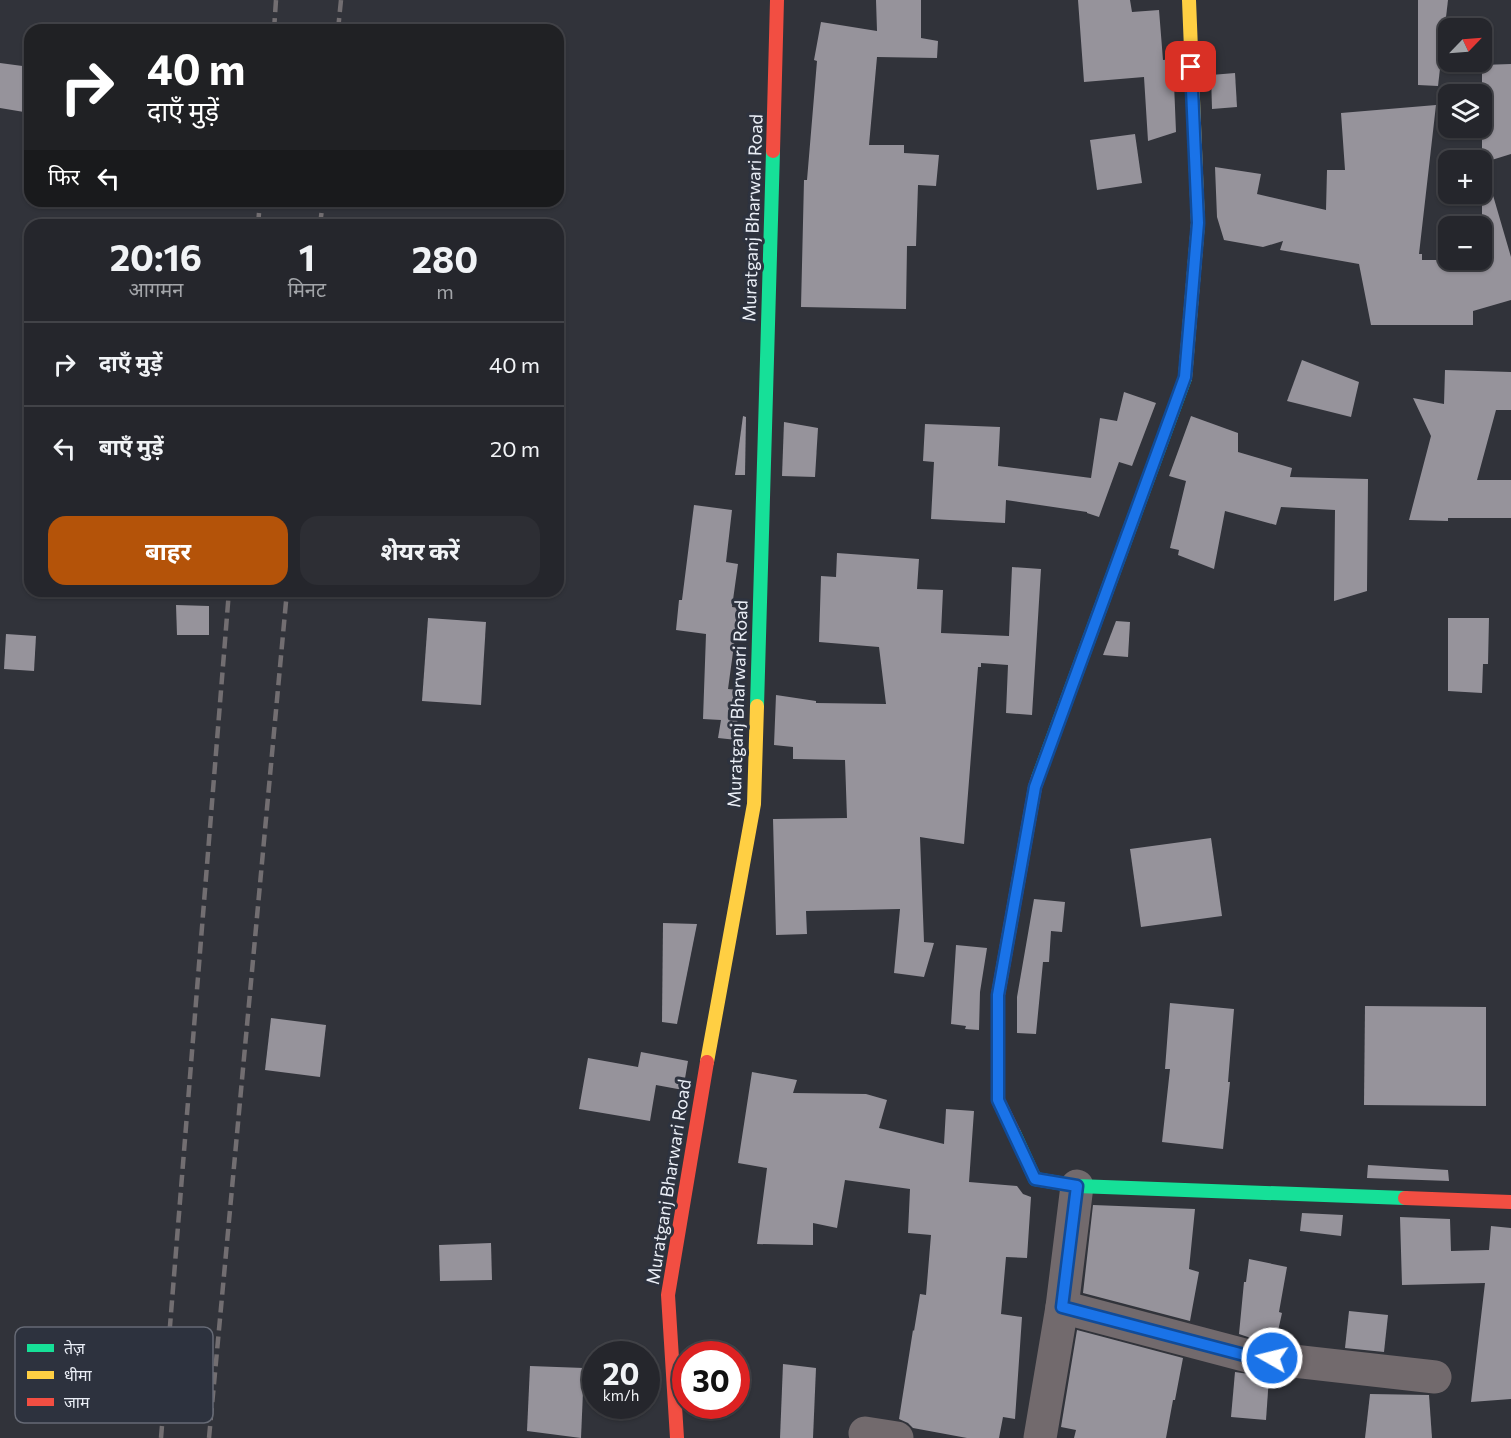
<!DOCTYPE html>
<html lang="hi">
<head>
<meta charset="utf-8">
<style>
	:root { --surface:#25262c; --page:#2d2e34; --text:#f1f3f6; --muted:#a3a5a9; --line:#424348; --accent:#b45309 }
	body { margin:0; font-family:Commissioner,"Noto Sans Devanagari",sans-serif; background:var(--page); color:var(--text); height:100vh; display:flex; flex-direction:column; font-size:22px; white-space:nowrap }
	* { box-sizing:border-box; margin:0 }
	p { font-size:20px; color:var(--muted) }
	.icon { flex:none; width:33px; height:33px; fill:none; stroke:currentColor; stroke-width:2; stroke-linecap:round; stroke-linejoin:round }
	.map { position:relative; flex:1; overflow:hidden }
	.drawer { position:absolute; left:24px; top:219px; width:540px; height:378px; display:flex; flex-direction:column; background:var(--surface); border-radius:18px; box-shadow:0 2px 4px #0004,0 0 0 2px var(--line) }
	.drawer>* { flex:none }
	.banner { position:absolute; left:24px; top:24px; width:540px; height:183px; border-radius:18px; box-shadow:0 2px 4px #0004,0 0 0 2px var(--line); background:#202124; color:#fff; overflow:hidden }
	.needle { width:39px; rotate:65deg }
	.controls { position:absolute; left:1438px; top:18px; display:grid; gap:12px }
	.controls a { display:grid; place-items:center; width:54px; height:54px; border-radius:12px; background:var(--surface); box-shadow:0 2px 4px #0004,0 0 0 2px var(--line); font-size:30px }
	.speed { position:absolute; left:582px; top:1341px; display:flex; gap:12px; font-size:30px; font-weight:700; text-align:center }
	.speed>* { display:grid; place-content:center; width:78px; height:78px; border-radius:50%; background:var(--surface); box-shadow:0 2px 4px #0004,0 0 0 2px var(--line); line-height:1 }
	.speed small { font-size:15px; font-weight:400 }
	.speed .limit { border:9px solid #d22; background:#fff; color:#111 }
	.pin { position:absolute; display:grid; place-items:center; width:51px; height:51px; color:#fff; margin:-26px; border-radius:12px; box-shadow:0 3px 9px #0006 }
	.me { position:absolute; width:66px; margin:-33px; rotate:278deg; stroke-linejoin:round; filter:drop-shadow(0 0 4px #0008) }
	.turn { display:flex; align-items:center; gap:21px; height:126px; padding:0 24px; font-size:27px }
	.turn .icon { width:78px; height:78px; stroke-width:2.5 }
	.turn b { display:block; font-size:42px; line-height:51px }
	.then { display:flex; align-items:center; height:57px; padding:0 24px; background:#0003; gap:12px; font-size:22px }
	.eta { display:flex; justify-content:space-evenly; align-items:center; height:102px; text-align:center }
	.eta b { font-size:36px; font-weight:700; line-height:42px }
	.action { display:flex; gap:12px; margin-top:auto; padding:12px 24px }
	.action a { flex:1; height:69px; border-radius:18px; background:var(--accent); color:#fff; font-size:24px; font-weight:700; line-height:69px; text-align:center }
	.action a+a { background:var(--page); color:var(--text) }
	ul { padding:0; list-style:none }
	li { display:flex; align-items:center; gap:18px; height:84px; padding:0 24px; border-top:2px solid var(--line) }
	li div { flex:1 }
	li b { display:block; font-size:22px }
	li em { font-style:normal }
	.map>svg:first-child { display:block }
	.building { fill:#96939b }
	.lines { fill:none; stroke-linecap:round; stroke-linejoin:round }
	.street { stroke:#726a6d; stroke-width:33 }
	.fast { stroke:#16e098; stroke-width:14 }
	.slow { stroke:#ffcf43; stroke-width:14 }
	.jam { stroke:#f24e42; stroke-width:14 }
	.rail { stroke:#726e71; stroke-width:4.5; stroke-dasharray:12 6; stroke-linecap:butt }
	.route-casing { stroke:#114b97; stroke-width:15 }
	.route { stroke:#1a73e8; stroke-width:10 }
	.labels { text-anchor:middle; stroke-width:6; stroke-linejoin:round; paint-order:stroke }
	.street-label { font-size:18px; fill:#eaeef6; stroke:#2d323e }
	.key { fill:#2d323e; stroke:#666a75; stroke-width:1.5 }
	.key-label { font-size:16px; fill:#eaeef6 }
</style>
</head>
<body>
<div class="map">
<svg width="1511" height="1438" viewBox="0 0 1511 1438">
	<rect width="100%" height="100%" fill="#31333a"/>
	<g class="building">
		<polygon points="876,0 921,0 921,38 938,41 937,58 877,57 869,145 904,145 904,153 939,155 936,186 918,185 916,246 907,246 906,309 801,307 804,180 807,180 817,61 814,60 821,22 877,31"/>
		<polygon points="1078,0 1130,0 1132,12 1159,10 1163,60 1173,59 1176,132 1148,141 1144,77 1084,82"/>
		<polygon points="1418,0 1448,0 1438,86 1418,85"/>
		<polygon points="0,63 30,67 30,113 0,108"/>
		<polygon points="1511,64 1511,154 1482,163 1482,65"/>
		<polygon points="1235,73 1237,107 1212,109 1211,75"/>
		<polygon points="1436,105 1419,254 1422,254 1422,260 1482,260 1482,187 1490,185 1511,257 1511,300 1473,311 1473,325 1371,325 1359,264 1280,250 1283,241 1263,247 1224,240 1217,217 1215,167 1261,174 1257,194 1326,210 1327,170 1345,170 1341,113"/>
		<polygon points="1135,134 1142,183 1097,190 1090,140"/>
		<polygon points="1302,360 1359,382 1351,417 1287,401"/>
		<polygon points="1445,370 1511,372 1511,410 1496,410 1477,480 1511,480 1511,518 1448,518 1448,521 1409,520 1431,436 1413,398 1444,404"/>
		<polygon points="1124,392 1156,403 1132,466 1119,462 1099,517 1087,513 1087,512 1006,500 1005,523 931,519 934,462 923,461 925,424 1000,427 998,466 1091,478 1100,418 1117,421"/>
		<polygon points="743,416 746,417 745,475 735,475"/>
		<polygon points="1191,416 1238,433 1238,452 1292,468 1290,477 1368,479 1367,591 1334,601 1335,510 1281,507 1276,525 1225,511 1214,569 1178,555 1179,550 1170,548 1186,481 1169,476"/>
		<polygon points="784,422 818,428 815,477 782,476"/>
		<polygon points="694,505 732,510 726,562 738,564 732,607 739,608 728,689 738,690 737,740 718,738 721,720 703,719 706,634 676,630 679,600 682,600"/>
		<polygon points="837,553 919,559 917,589 943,590 941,633 1009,636 1012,567 1041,569 1032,715 1006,713 1008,665 981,663 981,667 978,667 964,844 920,837 924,942 934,943 924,977 894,973 900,909 806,911 807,934 776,935 773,819 847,818 845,760 793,759 793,747 774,745 776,695 816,701 816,703 886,704 879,647 819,642 821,576 836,577"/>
		<polygon points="176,605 209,606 209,635 177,635"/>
		<polygon points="428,618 486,622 481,705 422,701"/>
		<polygon points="1448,618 1489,618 1488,664 1483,664 1482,693 1448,691"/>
		<polygon points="1116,621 1130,622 1128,657 1103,655"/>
		<polygon points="6,634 36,636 34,671 4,669"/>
		<polygon points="1211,838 1222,916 1141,927 1130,849"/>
		<polygon points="1034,899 1065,902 1062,932 1051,931 1049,962 1043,962 1036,1034 1017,1033 1017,997"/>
		<polygon points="663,923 697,924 677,1024 662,1022"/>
		<polygon points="956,945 987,948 980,992 979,1030 965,1029 966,1026 951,1024"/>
		<polygon points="1170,1003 1234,1009 1228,1082 1230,1082 1223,1149 1162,1142 1170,1069 1165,1069"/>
		<polygon points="1365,1006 1486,1007 1486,1106 1364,1105"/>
		<polygon points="271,1018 326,1025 320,1077 265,1070"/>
		<polygon points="641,1052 688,1061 683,1090 656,1085 650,1121 579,1109 588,1058 638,1067"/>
		<polygon points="752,1072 797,1080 793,1093 866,1094 887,1100 879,1128 944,1144 946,1109 974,1111 969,1182 1017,1186 1023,1194 1031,1197 1027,1258 1006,1257 1001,1314 1022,1317 1015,1419 1003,1417 999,1438 967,1438 913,1428 908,1423 899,1419 913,1330 914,1331 920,1294 926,1295 931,1235 908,1233 910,1189 845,1180 837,1228 813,1223 813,1245 757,1244 767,1168 738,1163"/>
		<polygon points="1368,1165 1448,1170 1449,1181 1367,1178"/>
		<polygon points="1093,1205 1195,1209 1189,1269 1199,1272 1190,1321 1083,1293"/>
		<polygon points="1302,1213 1343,1215 1341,1236 1300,1231"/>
		<polygon points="1400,1217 1450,1219 1451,1251 1489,1250 1491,1226 1511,1228 1511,1399 1471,1402 1485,1283 1402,1285"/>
		<polygon points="491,1243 492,1280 440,1281 439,1245"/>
		<polygon points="1249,1259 1287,1267 1279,1312 1282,1313 1276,1340 1251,1338 1239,1334 1244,1282 1246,1282"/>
		<polygon points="1349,1311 1388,1315 1384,1352 1345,1348"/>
		<polygon points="1077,1330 1183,1358 1175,1400 1173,1400 1166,1438 1074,1438 1076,1430 1061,1427"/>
		<polygon points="783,1364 816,1368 813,1438 780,1438"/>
		<polygon points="530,1366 584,1368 581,1438 527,1431"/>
		<polygon points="1235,1372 1269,1377 1266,1420 1231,1417"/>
		<polygon points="1370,1394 1429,1395 1432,1438 1365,1438"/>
	</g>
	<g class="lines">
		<g class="street">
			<polyline points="1062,1307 1248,1356 1435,1377"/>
			<polyline points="865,1433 897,1438"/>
			<polyline points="1040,1438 1062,1307 1077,1186"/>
		</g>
		<g class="fast">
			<polyline points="757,706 773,151"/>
			<polyline points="1038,778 1185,378"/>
			<polyline points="1014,1133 1035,1179 1077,1186 1405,1198"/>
		</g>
		<g class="slow">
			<polyline points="1185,378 1198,223 1189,0"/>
			<polyline points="707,1062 754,804 757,706"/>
		</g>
		<g class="jam">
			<polyline points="773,151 777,0"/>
			<polyline points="1014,1133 998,1100 998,995 1035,787 1038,778"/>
			<polyline points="1405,1198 1511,1202"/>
			<polyline points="677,1438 668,1295 707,1062"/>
		</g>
		<g class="rail">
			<polyline points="274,30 276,0"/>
			<polyline points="338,30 341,0"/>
			<polyline points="258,225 260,201"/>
			<polyline points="320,225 323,201"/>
			<polyline points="161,1438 229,591"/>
			<polyline points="209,1438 287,591"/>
		</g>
	</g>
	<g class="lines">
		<defs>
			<polyline id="route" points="1191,67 1198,223 1185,377 1035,787 998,995 998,1100 1035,1179 1077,1186 1062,1307 1248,1356 1272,1358"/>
		</defs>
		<use href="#route" class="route-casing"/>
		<use href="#route" class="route"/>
	</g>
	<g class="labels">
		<g class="street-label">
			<text transform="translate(753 218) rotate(-88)" y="6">Muratganj Bharwari Road</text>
			<text transform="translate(738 704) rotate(-88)" y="6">Muratganj Bharwari Road</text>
			<text transform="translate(669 1182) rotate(-81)" y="6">Muratganj Bharwari Road</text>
		</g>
	</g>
	<rect x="15" y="1327" width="198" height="96" rx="9" class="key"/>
	<rect x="27" y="1344" width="27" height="8" fill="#16e098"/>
	<rect x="27" y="1371" width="27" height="8" fill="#ffcf43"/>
	<rect x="27" y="1398" width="27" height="8" fill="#f24e42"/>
	<g class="key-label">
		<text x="64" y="1354">तेज़</text>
		<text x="64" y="1381">धीमा</text>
		<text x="64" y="1408">जाम</text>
	</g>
</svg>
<div class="controls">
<a><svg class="needle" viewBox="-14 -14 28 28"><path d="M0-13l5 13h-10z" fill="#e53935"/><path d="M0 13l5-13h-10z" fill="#a3a5a9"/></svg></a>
<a><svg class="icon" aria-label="layers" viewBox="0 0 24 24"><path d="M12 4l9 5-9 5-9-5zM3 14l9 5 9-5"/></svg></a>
<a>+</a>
<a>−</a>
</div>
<div class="speed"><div>20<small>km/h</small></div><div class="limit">30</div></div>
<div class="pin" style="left:1191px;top:67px;background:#d93025"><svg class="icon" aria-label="arrive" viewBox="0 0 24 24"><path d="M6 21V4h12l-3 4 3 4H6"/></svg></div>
<svg class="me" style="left:1272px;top:1358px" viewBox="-20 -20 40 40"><circle r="17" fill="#1a73e8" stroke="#fff" stroke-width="3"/><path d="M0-11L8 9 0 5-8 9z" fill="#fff"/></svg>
<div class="banner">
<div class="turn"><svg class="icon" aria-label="right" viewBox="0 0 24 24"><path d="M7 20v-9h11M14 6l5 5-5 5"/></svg><div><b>40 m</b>दाएँ मुड़ें</div></div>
<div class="then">फिर<svg class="icon" aria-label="left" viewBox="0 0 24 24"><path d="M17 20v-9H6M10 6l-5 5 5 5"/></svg></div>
</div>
<section class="drawer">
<div class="eta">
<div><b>20:16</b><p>आगमन</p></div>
<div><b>1</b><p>मिनट</p></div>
<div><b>280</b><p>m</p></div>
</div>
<ul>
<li><svg class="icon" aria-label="right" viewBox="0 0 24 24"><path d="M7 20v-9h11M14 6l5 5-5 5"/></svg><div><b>दाएँ मुड़ें</b></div><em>40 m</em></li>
<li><svg class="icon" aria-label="left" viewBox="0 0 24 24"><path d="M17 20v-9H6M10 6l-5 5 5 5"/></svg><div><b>बाएँ मुड़ें</b></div><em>20 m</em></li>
</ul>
<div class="action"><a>बाहर</a><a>शेयर करें</a></div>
</section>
</div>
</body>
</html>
